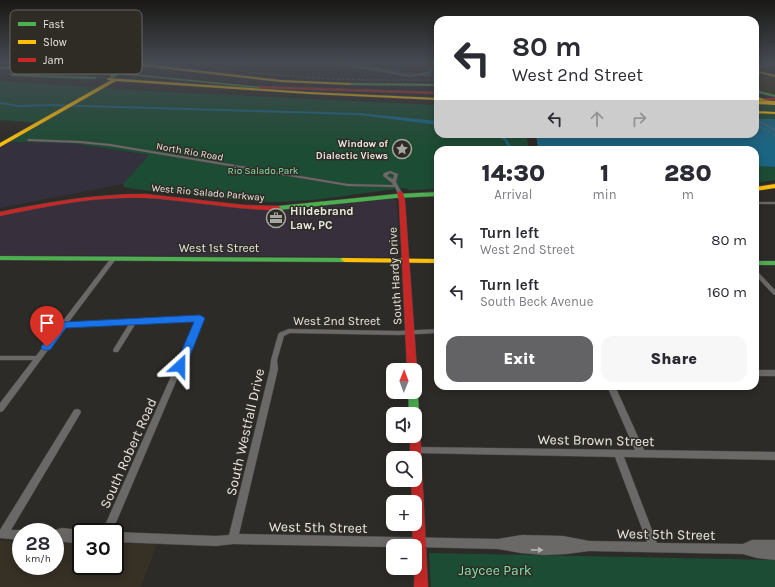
<!DOCTYPE html>
<html lang="en">
<head>
<meta charset="utf-8">
<style>
	:root { --surface:#fff; --page:#f7f7f7; --text:#2b2b33; --muted:#7c7c81; --accent:#636265 }
	body { margin:0; font-family:Karla,sans-serif; background:var(--page); color:var(--text); height:100vh; display:flex; flex-direction:column; font-size:15px; white-space:nowrap }
	* { box-sizing:border-box; margin:0 }
	p { font-size:13px; color:var(--muted) }
	.icon { flex:none; width:22px; height:22px; fill:none; stroke:currentColor; stroke-width:2; stroke-linecap:round; stroke-linejoin:round }
	.map { position:relative; flex:1; overflow:hidden }
	.panel { position:absolute; left:434px; top:146px; width:325px; height:244px; display:flex; flex-direction:column; background:var(--surface); border-radius:12px; box-shadow:0 2px 10px #0003 }
	.panel>* { flex:none }
	.hud { position:absolute; left:434px; top:16px; width:325px; height:122px; border-radius:12px; box-shadow:0 2px 10px #0003; background:#fff; color:var(--text); overflow:hidden }
	.needle { width:26px; rotate:1deg }
	.fabs { position:absolute; left:386px; top:363px; display:grid; gap:8px }
	.fabs a { display:grid; place-items:center; width:36px; height:36px; border-radius:8px; background:var(--surface); box-shadow:0 2px 10px #0003; font-size:20px }
	.speed { position:absolute; left:12px; top:523px; display:flex; gap:8px; font-size:20px; font-weight:700; text-align:center }
	.speed>* { display:grid; place-content:center; width:52px; height:52px; border-radius:50%; background:var(--surface); box-shadow:0 2px 10px #0003; line-height:1 }
	.speed small { font-size:10px; font-weight:400 }
	.speed .limit { border:2px solid #111; border-radius:6px; background:#fff; color:#111 }
	.pin { position:absolute; display:grid; place-items:center; width:34px; height:34px; color:#fff; margin:-41px -17px; border-radius:50% 50% 50% 0; rotate:-45deg; box-shadow:0 0 4px #0007 }
	.pin .icon { rotate:45deg }
	.me { position:absolute; width:44px; margin:-22px; rotate:24deg; stroke-linejoin:round; filter:drop-shadow(0 0 3px #0008) }
	.turn { display:flex; align-items:center; gap:14px; height:84px; padding:0 12px; font-size:18px }
	.turn .icon { width:52px; height:52px; stroke-width:2.5 }
	.turn b { display:block; font-size:28px; line-height:34px }
	.lanes { display:flex; align-items:center; height:38px; padding:0 12px; background:#0003; justify-content:center; gap:20px; direction:ltr }
	.lanes .off { opacity:.35 }
	.eta { display:flex; justify-content:space-evenly; align-items:center; height:68px; text-align:center }
	.eta b { font-size:24px; font-weight:800; line-height:28px }
	.primary-button { display:flex; gap:8px; margin-top:auto; padding:8px 12px }
	.primary-button a { flex:1; height:46px; border-radius:12px; background:var(--accent); color:#fff; font-size:16px; font-weight:800; line-height:46px; text-align:center }
	.primary-button a+a { background:var(--page); color:var(--text) }
	ul { padding:0; list-style:none }
	li { display:flex; align-items:center; gap:12px; height:52px; padding:0 12px }
	li div { flex:1 }
	li b { display:block; font-size:15px }
	li em { font-style:normal }
	.map>svg:first-child { display:block }
	.commercial { fill:#372f3c }
	.industrial { fill:#35303d }
	.built { fill:#363025 }
	.green { fill:#1d4c34 }
	.sand { fill:#3a3316 }
	.water { fill:#1c6582 }
	.lines { fill:none; stroke-linecap:round; stroke-linejoin:round }
	.canal { fill:#1c6582; fill-rule:evenodd }
	.river { fill:#1c6582; fill-rule:evenodd }
	.street-casing { stroke:#484643; stroke-width:1 }
	.fast-casing { stroke:#484643; stroke-width:1 }
	.slow-casing { stroke:#484643; stroke-width:1 }
	.jam-casing { stroke:#484643; stroke-width:1 }
	.street { fill:#6a6967; fill-rule:evenodd }
	.fast { fill:#4caf50; fill-rule:evenodd }
	.slow { fill:#ffc107; fill-rule:evenodd }
	.jam { fill:#c62828; fill-rule:evenodd }
	.tram { stroke:#676662; stroke-width:1 }
	.rail { stroke:#676662; stroke-width:1; stroke-dasharray:2.5 2.5; stroke-linecap:butt }
	.fast-bridge-casing { stroke:#484643; stroke-width:4.5; stroke-linecap:butt }
	.slow-bridge-casing { stroke:#484643; stroke-width:4.5; stroke-linecap:butt }
	.fast-bridge { stroke:#4caf50; stroke-width:4 }
	.slow-bridge { stroke:#ffc107; stroke-width:4 }
	.oneway { fill:#b7b5b2 }
	.route { fill:#1a73e8; stroke:#114b97 }
	.labels { text-anchor:middle; stroke-width:3; stroke-linejoin:round; paint-order:stroke }
	.far-poi-label { font-size:10px; font-weight:bold; fill:#eae8e4; stroke:#2f2c25; text-anchor:end }
	.far-street-label { font-size:10px; fill:#eae8e4; stroke:#2f2c25 }
	.far-park-label { font-size:10px; fill:#82e2ad; stroke:#2f2c25 }
	.poi-label { font-size:12px; font-weight:bold; fill:#eae8e4; stroke:#2f2c25; text-anchor:start }
	.street-label { font-size:12px; fill:#eae8e4; stroke:#2f2c25 }
	.near-street-label { font-size:14px; fill:#eae8e4; stroke:#2f2c25 }
	.near-park-label { font-size:14px; fill:#82e2ad; stroke:#2f2c25 }
	.key { fill:#2f2c25; stroke:#67645e; stroke-width:1 }
	.key-label { font-size:11px; fill:#eae8e4 }
</style>
</head>
<body>
<div class="map">
<svg width="775" height="587" viewBox="0 0 775 587">
	<rect width="100%" height="100%" fill="#2d2b27"/>
	<polygon class="commercial" points="113,198 177,200 217,206 317,207 392,199 397,201 399,255 397,257 0,255 0,217 28,210 82,201"/>
	<polygon class="industrial" points="9,142 69,143 149,155 123,184 0,208 0,148"/>
	<g class="built">
		<polygon points="188,63 199,63 245,71 304,76 367,79 438,78 438,81 366,81 304,79 242,72"/>
		<polygon points="0,541 21,541 21,566 55,566 55,542 81,543 81,566 115,566 115,543 157,544 141,587 0,587"/>
	</g>
	<g class="green">
		<path d="M0,81l147,10 291,14v29h89l1,16h-90v39l-30,1 -2,-2c-42,4 -84,13 -127,14 -35,0 -69,-6 -104,-10 -17,-1 -34,-1 -51,-5l-1,-3 26,-29 -80,-12 -60,-1 30,-19 -39,-3z"/>
		<rect x="755" y="105" width="20" height="14"/>
		<polygon points="755,166 775,167 775,180 755,183"/>
		<polygon points="429,553 775,560 775,587 431,587"/>
	</g>
	<polygon class="sand" points="761,73 775,77 775,95 755,90 755,83 756,83 755,80 760,80 755,77 755,74"/>
	<polygon class="water" points="755,119 775,119 775,167 755,166 755,150 538,150 536,134 755,134"/>
	<g class="lines">
		<g class="canal">
			<polygon points="348,63 352,63 418,74 417,75"/>
			<polygon points="420,74 438,75 438,77 421,76"/>
			<path d="M495,134c10,0 14,8 18,16h-4l-4,-9z"/>
		</g>
		<polygon class="river" points="0,102 19,105 49,104 359,113 438,121 438,125 359,115 49,106 19,107 0,104"/>
		<defs>
			<g id="street">
				<polygon points="332,63 375,68 410,75 428,72 433,65 433,63 435,63 435,65 430,74 410,77"/>
				<path d="M28,139l52,2 30,3 238,40 45,1 -1,-2 -9,-7 1,-3 6,-2 8,3 -2,8 6,11 -2,1h-2l-3,-7 -47,-1 -238,-40 -30,-3 -51,-2h-1zM390,173l4,2 -1,4 -6,-3z"/>
				<rect x="755" y="202" width="20" height="2"/>
				<polygon points="113,257 116,259 68,323 200,316 203,318 112,532 102,532 196,320 136,323 118,352 114,352 113,350 129,324 65,327 3,411 0,412 0,403 33,360 0,360 0,356 36,356 111,258"/>
				<polygon points="755,270 757,271 775,290 775,295 773,294 755,275"/>
				<polygon points="289,329 399,331 438,329 438,333 399,335 290,333 284,336 277,360 278,369 239,534 498,539 522,535 563,536 589,541 647,542 615,457 416,453 413,452 412,450 413,448 416,447 635,450 607,386 615,386 644,450 775,452 775,460 624,457 657,543 743,544 752,540 775,540 775,550 772,550 775,550 775,560 757,558 743,554 589,551 566,554 544,555 521,553 498,549 415,547 415,546 393,546 393,547 233,544 216,546 115,542 115,532 216,536 229,535 270,369 271,360 278,335 279,333"/>
				<rect x="755" y="370" width="20" height="6"/>
				<polygon points="77,409 80,410 81,412 80,414 11,530 21,530 24,532 21,532 21,540 0,538 0,530 74,410"/>
				<polygon points="62,528 81,530 84,532 81,532 81,542 74,543 55,541 55,532 51,532 52,531"/>
			</g>
			<g id="fast">
				<polygon points="10,63 21,63 261,87 259,88"/>
				<polygon points="0,67 21,67 23,68 0,69"/>
				<polygon points="10,74 95,77 97,78 95,79 11,76"/>
				<polygon points="349,83 438,84 438,86 350,85"/>
				<polygon points="755,90 775,95 775,97 755,92"/>
				<polygon points="438,192 438,196 396,198 278,210 275,208 278,206 396,194"/>
				<polygon points="0,256 345,258 349,260 345,262 0,260"/>
				<rect x="755" y="261" width="20" height="4"/>
				<polygon points="415,389 418,392 419,414 418,417 415,418 415,414 409,414 408,392 415,392"/>
			</g>
			<g id="slow">
				<polygon points="134,63 281,80 350,83 352,84 350,85 281,82 133,65"/>
				<polygon points="755,70 775,75 775,77 755,72"/>
				<polygon points="108,78 309,92 438,98 438,100 309,94 116,81 0,147 0,143 111,80 107,80"/>
				<polygon points="755,96 775,103 775,105 755,98"/>
				<polygon points="755,111 775,112 775,114 755,113"/>
				<polygon points="775,184 775,188 755,191 755,187"/>
				<polygon points="342,258 438,259 438,263 345,262 341,260"/>
			</g>
			<g id="jam">
				<polygon points="775,64 775,66 755,69 755,67"/>
				<polygon points="258,86 438,92 438,94 259,88"/>
				<polygon points="765,98 775,98 775,100 766,100"/>
				<polygon points="400,191 403,193 405,201 417,370 415,373 415,370 407,370 399,201 397,193"/>
				<path d="M145,194l99,11 34,1 3,2 -3,2c-45,0 -89,-10 -133,-12 -49,-2 -97,8 -145,18v-4c48,-10 96,-18 145,-18z"/>
				<polygon points="415,426 419,427 420,430 428,587 414,587 415,546 413,546 412,524 415,524 415,502 412,502 411,480 415,480 415,458 410,458 410,436 415,436"/>
			</g>
		</defs>
		<use href="#street" class="street-casing"/>
		<use href="#fast" class="fast-casing"/>
		<use href="#slow" class="slow-casing"/>
		<use href="#jam" class="jam-casing"/>
		<use href="#street" class="street"/>
		<use href="#fast" class="fast"/>
		<use href="#slow" class="slow"/>
		<use href="#jam" class="jam"/>
		<polyline class="tram" points="755,119 775,130"/>
		<g class="rail">
			<path d="M193,63c81,16 162,18 245,17"/>
			<polyline points="755,124 775,135"/>
		</g>
		<defs>
			<polyline id="fast-bridge" points="112,76 128,68"/>
			<polyline id="slow-bridge" points="755,102 775,103"/>
		</defs>
		<use href="#fast-bridge" class="fast-bridge-casing"/>
		<use href="#slow-bridge" class="slow-bridge-casing"/>
		<use href="#fast-bridge" class="fast-bridge"/>
		<use href="#slow-bridge" class="slow-bridge"/>
	</g>
	<defs><path id="oneway-solid" d="M-6-.8H1V-3.2L6.5 0L1 3.2V.8H-6Z"/></defs>
	<use class="oneway" href="#oneway-solid" transform="translate(537 550) rotate(1)"/>
	<linearGradient id="sky" x2="0" y2="1"><stop stop-color="#191815"/><stop offset="0.43" stop-color="#464a52"/><stop offset="1" stop-color="#464a52" stop-opacity="0"/></linearGradient>
	<rect width="775" height="145" fill="url(#sky)"/>
	<polygon class="route" points="200,315 205,318 186,366 184,368 177,368 175,366 194,322 66,328 50,350 43,350 41,347 60,323 64,322"/>
	<defs>
		<symbol id="sight-ring" viewBox="-11 -11 22 22"><circle r="9.5" fill="#2f2c25" stroke="#a8a6a2" stroke-width="1.5"/><path d="M0-6L1.8-2.2L6-1.7L2.9 1.2L3.7 5.4L0 3.3L-3.7 5.4L-2.9 1.2L-6-1.7L-1.8-2.2Z" fill="#a8a6a2"/></symbol>
		<symbol id="office-ring" viewBox="-11 -11 22 22"><circle r="9.5" fill="#2f2c25" stroke="#a8a6a2" stroke-width="1.5"/><path d="M-6-3h4V-5.5h4V-3h4V5H-6ZM-1-4.5V-3h2v-1.5ZM-6 0V1H6V0Z" fill="#a8a6a2"/></symbol>
	</defs>
	<g fill-rule="evenodd">
		<use href="#sight-ring" x="391" y="138" width="22" height="22"/>
		<use href="#office-ring" x="265" y="207" width="22" height="22"/>
	</g>
	<g class="labels">
		<g class="far-poi-label">
			<text x="388" y="147">Window of<tspan x="388" dy="12">Dialectic Views</tspan></text>
		</g>
		<g class="far-street-label">
			<text transform="translate(190 151) rotate(10)" y="4">North Rio Road</text>
			<text transform="translate(208 192) rotate(5)" y="4">West Rio Salado Parkway</text>
		</g>
		<g class="far-park-label">
			<text x="263" y="174">Rio Salado Park</text>
		</g>
		<g class="poi-label">
			<text x="290" y="215">Hildebrand<tspan x="290" dy="14">Law, PC</tspan></text>
		</g>
		<g class="street-label">
			<text x="219" y="252">West 1st Street</text>
			<text transform="translate(395 276) rotate(-93)" y="4">South Hardy Drive</text>
			<text x="337" y="325">West 2nd Street</text>
		</g>
		<g class="near-street-label">
			<text transform="translate(245 432) rotate(-77)" y="5">South Westfall Drive</text>
			<text transform="translate(596 440) rotate(1)" y="5">West Brown Street</text>
			<text transform="translate(128 453) rotate(-66)" y="5">South Robert Road</text>
			<text transform="translate(318 527) rotate(1)" y="5">West 5th Street</text>
			<text transform="translate(666 534) rotate(1)" y="5">West 5th Street</text>
		</g>
		<g class="near-park-label">
			<text x="495" y="575">Jaycee Park</text>
		</g>
	</g>
	<rect x="10" y="10" width="132" height="64" rx="6" class="key"/>
	<rect x="18" y="22" width="18" height="4" fill="#4caf50"/>
	<rect x="18" y="40" width="18" height="4" fill="#ffc107"/>
	<rect x="18" y="58" width="18" height="4" fill="#c62828"/>
	<g class="key-label">
		<text x="43" y="28">Fast</text>
		<text x="43" y="46">Slow</text>
		<text x="43" y="64">Jam</text>
	</g>
</svg>
<div class="fabs">
<a><svg class="needle" viewBox="-14 -14 28 28"><path d="M0-13l5 13h-10z" fill="#e53935"/><path d="M0 13l5-13h-10z" fill="#7c7c81"/></svg></a>
<a><svg class="icon" aria-label="sound" viewBox="0 0 24 24"><path d="M4 9h4l5-4v14l-5-4H4zM17 9q2 3 0 6"/></svg></a>
<a><svg class="icon" aria-label="search" viewBox="0 0 24 24"><circle cx="10" cy="10" r="6"/><path d="M15 15l6 6"/></svg></a>
<a>+</a>
<a>−</a>
</div>
<div class="speed"><div>28<small>km/h</small></div><div class="limit">30</div></div>
<div class="pin" style="left:47px;top:347px;background:#d93025"><svg class="icon" aria-label="arrive" viewBox="0 0 24 24"><path d="M6 21V4h12l-3 4 3 4H6"/></svg></div>
<svg class="me" style="left:180px;top:366px" viewBox="-20 -20 40 40"><path d="M0-17L14 15 0 8-14 15z" fill="#1a73e8" stroke="#fff" stroke-width="4"/></svg>
<div class="hud">
<div class="turn"><svg class="icon" aria-label="left" viewBox="0 0 24 24"><path d="M17 20v-9H6M10 6l-5 5 5 5"/></svg><div><b>80 m</b>West 2nd Street</div></div>
<div class="lanes"><svg class="icon" aria-label="left" viewBox="0 0 24 24"><path d="M17 20v-9H6M10 6l-5 5 5 5"/></svg><svg class="icon off" aria-label="ahead" viewBox="0 0 24 24"><path d="M12 20V5M6 11l6-6 6 6"/></svg><svg class="icon off" aria-label="right" viewBox="0 0 24 24"><path d="M7 20v-9h11M14 6l5 5-5 5"/></svg></div>
</div>
<section class="panel">
<div class="eta">
<div><b>14:30</b><p>Arrival</p></div>
<div><b>1</b><p>min</p></div>
<div><b>280</b><p>m</p></div>
</div>
<ul>
<li><svg class="icon" aria-label="left" viewBox="0 0 24 24"><path d="M17 20v-9H6M10 6l-5 5 5 5"/></svg><div><b>Turn left</b><p>West 2nd Street</p></div><em>80 m</em></li>
<li><svg class="icon" aria-label="left" viewBox="0 0 24 24"><path d="M17 20v-9H6M10 6l-5 5 5 5"/></svg><div><b>Turn left</b><p>South Beck Avenue</p></div><em>160 m</em></li>
</ul>
<div class="primary-button"><a>Exit</a><a>Share</a></div>
</section>
</div>
</body>
</html>
